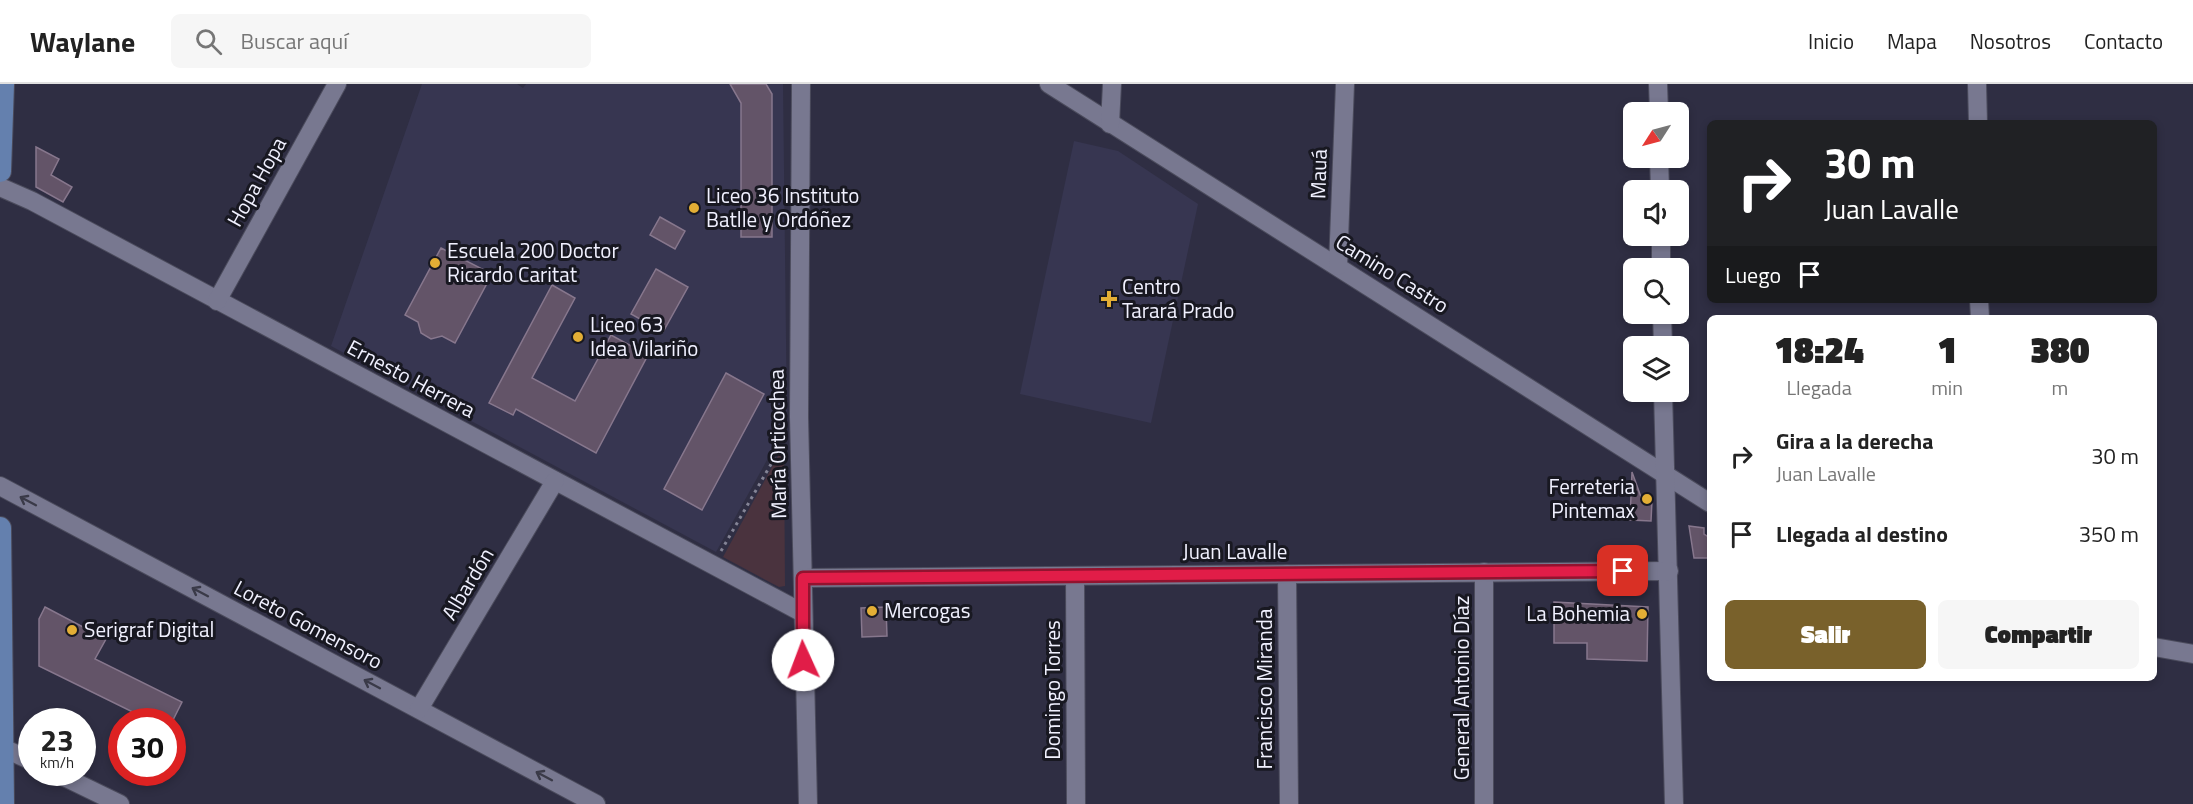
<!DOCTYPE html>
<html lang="es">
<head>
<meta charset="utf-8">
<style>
	:root { --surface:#fff; --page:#f6f6f6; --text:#222; --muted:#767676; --line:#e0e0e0; --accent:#79612b }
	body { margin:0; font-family:"Titillium Web",sans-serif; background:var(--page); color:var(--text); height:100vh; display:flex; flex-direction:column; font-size:22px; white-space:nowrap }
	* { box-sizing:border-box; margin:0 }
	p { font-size:20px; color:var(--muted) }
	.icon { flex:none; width:33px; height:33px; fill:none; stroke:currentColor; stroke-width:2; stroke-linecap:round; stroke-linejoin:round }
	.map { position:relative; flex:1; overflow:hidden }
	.sheet { position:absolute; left:1707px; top:231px; width:450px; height:366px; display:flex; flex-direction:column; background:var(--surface); border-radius:9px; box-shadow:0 3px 9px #0003 }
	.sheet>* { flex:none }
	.hud { position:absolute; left:1707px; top:36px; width:450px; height:183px; border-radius:9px; box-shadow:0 3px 9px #0003; background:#202124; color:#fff; overflow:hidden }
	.needle { width:39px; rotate:234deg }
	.controls { position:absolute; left:1623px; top:18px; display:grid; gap:12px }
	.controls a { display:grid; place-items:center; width:66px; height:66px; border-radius:9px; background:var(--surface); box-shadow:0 3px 9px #0003; font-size:30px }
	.speed { position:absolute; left:18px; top:624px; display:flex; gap:12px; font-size:30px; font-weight:700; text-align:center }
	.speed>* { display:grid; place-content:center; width:78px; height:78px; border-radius:50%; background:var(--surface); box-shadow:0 3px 9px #0003; line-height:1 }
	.speed small { font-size:15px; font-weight:400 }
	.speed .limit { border:9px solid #d22; background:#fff; color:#111 }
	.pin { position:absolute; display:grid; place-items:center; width:51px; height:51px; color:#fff; margin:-26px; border-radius:12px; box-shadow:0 3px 9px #0006 }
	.me { position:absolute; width:66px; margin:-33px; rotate:358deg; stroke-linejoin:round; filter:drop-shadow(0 0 4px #0008) }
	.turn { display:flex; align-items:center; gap:21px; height:126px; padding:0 18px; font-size:27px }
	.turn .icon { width:78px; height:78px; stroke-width:2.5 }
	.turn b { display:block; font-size:42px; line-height:51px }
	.then { display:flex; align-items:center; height:57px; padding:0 18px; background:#0003; gap:12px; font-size:22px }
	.eta { display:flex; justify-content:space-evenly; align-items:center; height:102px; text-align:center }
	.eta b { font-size:36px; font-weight:800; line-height:42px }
	.cta { display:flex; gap:12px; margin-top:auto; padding:12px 18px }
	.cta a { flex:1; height:69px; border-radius:9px; background:var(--accent); color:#fff; font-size:24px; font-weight:800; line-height:69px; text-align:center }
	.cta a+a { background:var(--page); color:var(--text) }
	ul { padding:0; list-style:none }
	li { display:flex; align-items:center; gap:18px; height:78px; padding:0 18px }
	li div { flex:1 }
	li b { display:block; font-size:22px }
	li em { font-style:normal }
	header { display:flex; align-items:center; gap:36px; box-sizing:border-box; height:84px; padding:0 30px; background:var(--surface); border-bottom:2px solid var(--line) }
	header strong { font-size:28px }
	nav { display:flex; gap:33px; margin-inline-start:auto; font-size:21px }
	.search { width:420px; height:54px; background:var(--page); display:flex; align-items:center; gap:15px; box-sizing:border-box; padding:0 21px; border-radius:9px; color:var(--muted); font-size:22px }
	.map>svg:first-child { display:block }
	.built { fill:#373651 }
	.green { fill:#4a333e }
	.building { fill:#635468; stroke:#87778d; stroke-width:1.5 }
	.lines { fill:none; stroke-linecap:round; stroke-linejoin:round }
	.minor-casing { stroke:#4b4b5c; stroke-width:20 }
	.major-casing { stroke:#4b4b5c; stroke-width:24 }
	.path { stroke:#848496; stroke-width:3; stroke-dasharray:3 4.5; stroke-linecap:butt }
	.minor { stroke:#787890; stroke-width:18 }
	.major { stroke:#6480ae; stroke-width:22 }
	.oneway { stroke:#3a3a48 }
	.route-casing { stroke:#92132f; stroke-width:15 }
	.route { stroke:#e11d48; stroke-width:10 }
	.poi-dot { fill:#e3ae35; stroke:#181821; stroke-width:2 }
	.labels { text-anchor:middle; stroke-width:6; stroke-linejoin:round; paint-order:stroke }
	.street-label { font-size:21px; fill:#f1f1ff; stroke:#181821 }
	.poi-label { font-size:21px; fill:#f1f1ff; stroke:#181821; text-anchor:start }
</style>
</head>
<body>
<header>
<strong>Waylane</strong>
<div class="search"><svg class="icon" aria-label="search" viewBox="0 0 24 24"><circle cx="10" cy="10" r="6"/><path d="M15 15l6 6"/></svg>Buscar aquí</div>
<nav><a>Inicio</a><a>Mapa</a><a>Nosotros</a><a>Contacto</a></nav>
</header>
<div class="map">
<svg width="2193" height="720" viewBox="0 0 2193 720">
	<rect width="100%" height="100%" fill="#2f2e43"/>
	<g class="built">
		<polygon points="422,0 517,0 523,4 526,0 783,0 787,340 716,468 331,262"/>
		<polygon points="1074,57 1118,67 1198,120 1151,339 1020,310"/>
	</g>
	<polygon class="green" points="784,361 785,502 779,503 723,473"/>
	<g class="building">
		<polygon points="730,0 766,0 772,10 772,153 741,153 741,19"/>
		<polygon points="36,63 59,75 51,91 72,103 63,118 36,103"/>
		<polygon points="660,133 685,147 675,165 650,151"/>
		<polygon points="441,164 492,190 455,259 442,252 431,255 421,249 418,238 405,231"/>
		<polygon points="656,185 688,203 663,248 631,230"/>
		<polygon points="552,201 575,214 532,294 575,317 611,251 648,271 596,369 516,325 513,331 489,319"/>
		<polygon points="726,289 764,310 702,426 664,405"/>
		<polygon points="1632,388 1641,413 1649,410 1652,416 1651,437 1630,436"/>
		<polygon points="1689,442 1704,444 1704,450 1710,454 1710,474 1694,474"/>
		<polygon points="1554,518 1648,523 1647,577 1587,575 1587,559 1554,559"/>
		<polygon points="45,523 106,555 95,575 182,618 172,638 153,638 39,582 39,535"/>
		<polygon points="886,523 887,552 862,553 861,524"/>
	</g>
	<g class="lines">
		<defs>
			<g id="minor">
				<polyline points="801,0 799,333 808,720"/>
				<polyline points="1049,0 1710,419"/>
				<polyline points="1658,0 1659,28"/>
				<polyline points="1977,0 1978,39"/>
				<polyline points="1110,40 1112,0"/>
				<polyline points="1659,74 1660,106"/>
				<polyline points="0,103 32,117 801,528"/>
				<polyline points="1661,152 1661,184"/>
				<polyline points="1338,182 1345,0"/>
				<polyline points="1979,216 1980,234"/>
				<polyline points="217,217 337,0"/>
				<polyline points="1662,230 1663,262"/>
				<polyline points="1663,308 1674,720"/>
				<polyline points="0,402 596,720"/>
				<polyline points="1484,488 1484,720"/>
				<polyline points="1287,490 1289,720"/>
				<polyline points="1075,492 1076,720"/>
				<polyline points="803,494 1669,487"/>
				<polyline points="2154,563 2193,570"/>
				<polyline points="419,625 555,397"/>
				<polyline points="3,664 32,677"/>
				<polyline points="54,688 120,720"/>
			</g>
			<g id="major">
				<polyline points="0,87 3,0"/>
				<polyline points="0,444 3,720"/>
			</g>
		</defs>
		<use href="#minor" class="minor-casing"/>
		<use href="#major" class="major-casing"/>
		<polyline class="path" points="721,467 782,361"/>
		<use href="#minor" class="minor"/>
		<use href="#major" class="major"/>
	</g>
	<defs><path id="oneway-shaft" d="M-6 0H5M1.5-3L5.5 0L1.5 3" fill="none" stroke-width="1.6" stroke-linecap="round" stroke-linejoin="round" transform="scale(1.5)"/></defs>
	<g class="oneway">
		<use href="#oneway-shaft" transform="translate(28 417) rotate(-152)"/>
		<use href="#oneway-shaft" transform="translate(200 508) rotate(-152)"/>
		<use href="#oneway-shaft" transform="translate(372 600) rotate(-152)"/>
		<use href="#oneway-shaft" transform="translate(544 692) rotate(-152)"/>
	</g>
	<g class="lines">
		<defs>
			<polyline id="route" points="803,576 803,494 1623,487"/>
		</defs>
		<use href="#route" class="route-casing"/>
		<use href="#route" class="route"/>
	</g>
	<g class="poi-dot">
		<circle cx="694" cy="124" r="6"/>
		<circle cx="435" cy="179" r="6"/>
		<path d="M1106 206h6v6h6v6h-6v6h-6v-6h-6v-6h6z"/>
		<circle cx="578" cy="253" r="6"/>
		<circle cx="1647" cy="415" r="6"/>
		<circle cx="872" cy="527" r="6"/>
		<circle cx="1642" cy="530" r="6"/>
		<circle cx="72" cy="546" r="6"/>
	</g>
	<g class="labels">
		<g class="street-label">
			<text transform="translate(1319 90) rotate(-88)" y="7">Mauá</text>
			<text transform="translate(257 98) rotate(-61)" y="7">Hopa Hopa</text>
			<text transform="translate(1392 190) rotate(32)" y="7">Camino Castro</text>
			<text transform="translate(411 295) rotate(28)" y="7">Ernesto Herrera</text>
			<text transform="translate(778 360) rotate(-91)" y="7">María Orticochea</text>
			<text x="1235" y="475">Juan Lavalle</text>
			<text transform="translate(468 500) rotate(-59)" y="7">Albardón</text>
			<text transform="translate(308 541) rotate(28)" y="7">Loreto Gomensoro</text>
			<text transform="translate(1462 604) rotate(-90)" y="7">General Antonio Díaz</text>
			<text transform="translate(1265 605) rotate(-90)" y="7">Francisco Miranda</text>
			<text transform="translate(1053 606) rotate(-90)" y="7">Domingo Torres</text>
		</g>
		<g class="poi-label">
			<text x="706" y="119">Liceo 36 Instituto<tspan x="706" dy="24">Batlle y Ordóñez</tspan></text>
			<text x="447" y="174">Escuela 200 Doctor<tspan x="447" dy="24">Ricardo Caritat</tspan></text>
			<text x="1122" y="210">Centro<tspan x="1122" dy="24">Tarará Prado</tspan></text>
			<text x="590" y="248">Liceo 63<tspan x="590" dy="24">Idea Vilariño</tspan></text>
			<text x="1635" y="410" text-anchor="end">Ferreteria<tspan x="1635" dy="24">Pintemax</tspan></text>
			<text x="884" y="534">Mercogas</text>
			<text x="1630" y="537" text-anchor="end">La Bohemia</text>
			<text x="84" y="553">Serigraf Digital</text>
		</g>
	</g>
</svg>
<div class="controls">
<a><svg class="needle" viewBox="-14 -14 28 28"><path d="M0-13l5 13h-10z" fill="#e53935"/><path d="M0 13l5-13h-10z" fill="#767676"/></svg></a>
<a><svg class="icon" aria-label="sound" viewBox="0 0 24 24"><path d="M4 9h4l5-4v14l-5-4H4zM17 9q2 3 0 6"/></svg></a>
<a><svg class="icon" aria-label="search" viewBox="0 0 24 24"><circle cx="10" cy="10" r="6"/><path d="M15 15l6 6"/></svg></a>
<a><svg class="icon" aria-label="layers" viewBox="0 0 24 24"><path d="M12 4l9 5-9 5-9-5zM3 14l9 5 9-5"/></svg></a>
</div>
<div class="speed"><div>23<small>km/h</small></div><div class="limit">30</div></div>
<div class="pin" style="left:1623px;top:487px;background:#d93025"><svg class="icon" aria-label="arrive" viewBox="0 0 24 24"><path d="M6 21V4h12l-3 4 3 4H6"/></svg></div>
<svg class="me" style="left:803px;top:576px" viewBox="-20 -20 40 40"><circle r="19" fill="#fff"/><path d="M0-13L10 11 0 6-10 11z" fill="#e11d48"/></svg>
<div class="hud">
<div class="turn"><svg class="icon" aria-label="right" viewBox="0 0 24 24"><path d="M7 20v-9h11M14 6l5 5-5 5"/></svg><div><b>30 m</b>Juan Lavalle</div></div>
<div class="then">Luego<svg class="icon" aria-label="arrive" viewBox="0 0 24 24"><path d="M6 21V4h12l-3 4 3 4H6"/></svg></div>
</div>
<section class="sheet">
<div class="eta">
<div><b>18:24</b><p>Llegada</p></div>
<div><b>1</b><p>min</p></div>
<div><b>380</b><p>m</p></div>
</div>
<ul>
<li><svg class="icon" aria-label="right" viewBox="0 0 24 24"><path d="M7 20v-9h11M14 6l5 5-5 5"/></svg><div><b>Gira a la derecha</b><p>Juan Lavalle</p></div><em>30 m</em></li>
<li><svg class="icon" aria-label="arrive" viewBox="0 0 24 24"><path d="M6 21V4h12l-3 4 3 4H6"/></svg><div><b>Llegada al destino</b></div><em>350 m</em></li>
</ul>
<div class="cta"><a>Salir</a><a>Compartir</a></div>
</section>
</div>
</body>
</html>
